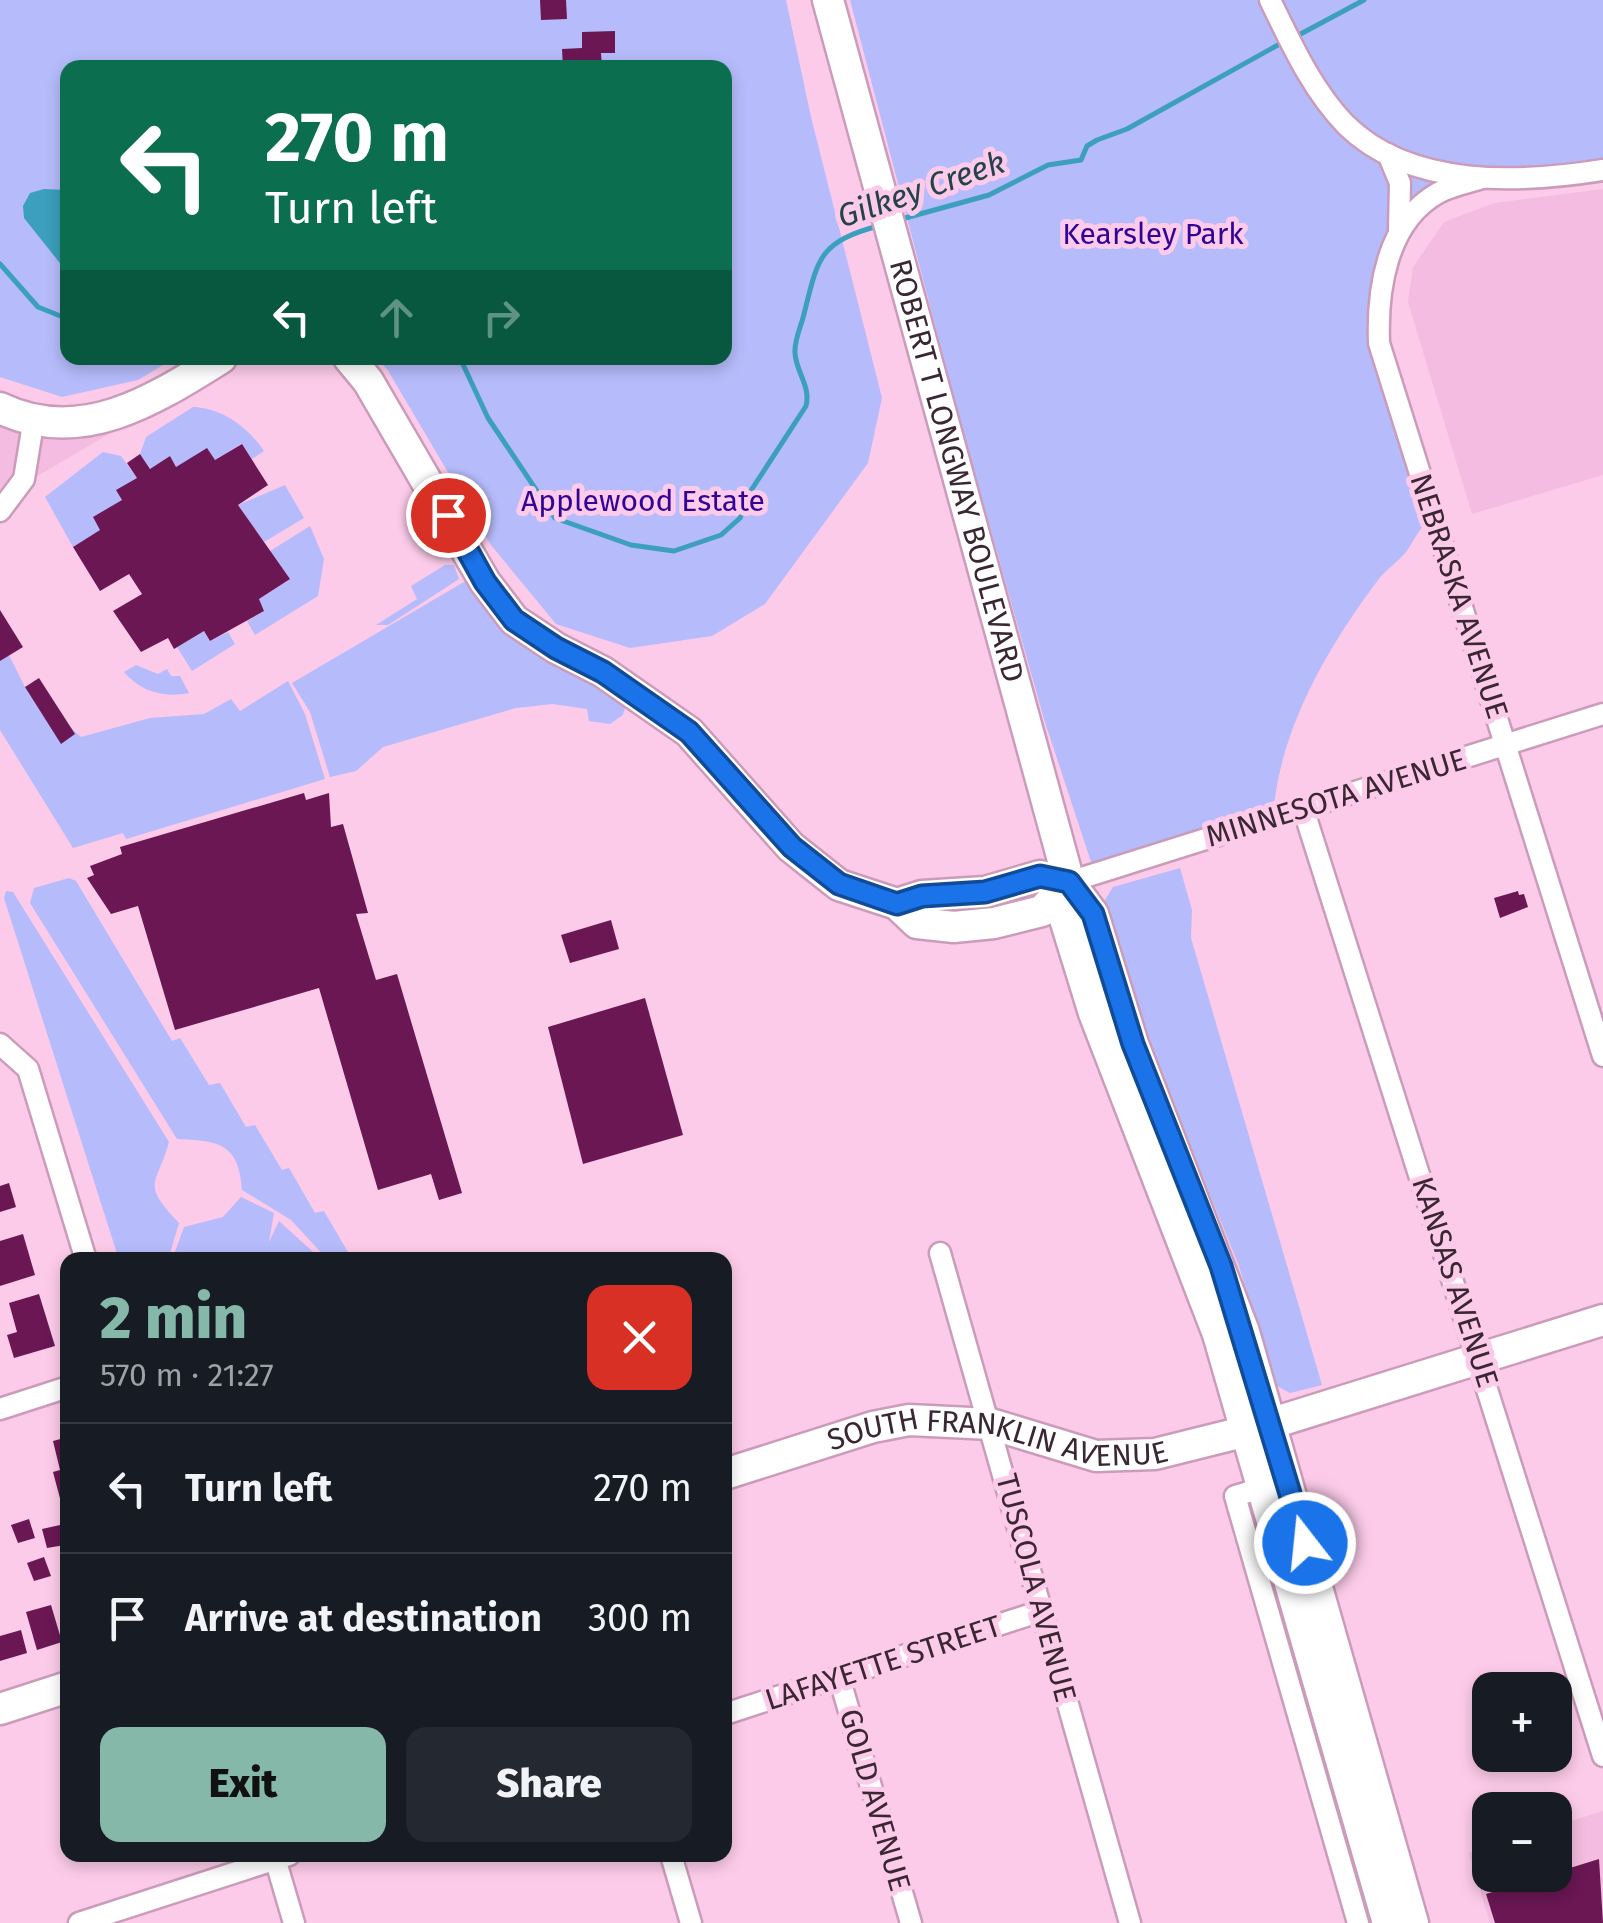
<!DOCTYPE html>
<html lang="en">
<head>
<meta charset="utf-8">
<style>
	:root { --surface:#171b24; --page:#242831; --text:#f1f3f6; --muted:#9ea1a6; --line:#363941; --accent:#85b8a8 }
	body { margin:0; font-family:"Fira Sans",sans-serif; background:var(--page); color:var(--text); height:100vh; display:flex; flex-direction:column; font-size:38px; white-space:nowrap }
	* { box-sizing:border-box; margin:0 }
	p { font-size:32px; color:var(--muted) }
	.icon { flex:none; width:55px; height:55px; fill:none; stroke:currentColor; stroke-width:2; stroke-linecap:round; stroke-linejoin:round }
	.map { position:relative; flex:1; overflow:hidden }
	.panel { position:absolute; left:60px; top:1252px; width:672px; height:610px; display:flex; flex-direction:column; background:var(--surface); border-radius:20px; box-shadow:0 5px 15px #0003 }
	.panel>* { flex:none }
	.banner { position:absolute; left:60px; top:60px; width:672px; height:305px; border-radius:20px; box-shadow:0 5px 15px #0003; background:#0b6e4f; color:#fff; overflow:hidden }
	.fabs { position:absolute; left:1472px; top:1672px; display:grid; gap:20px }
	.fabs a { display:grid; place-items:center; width:100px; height:100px; border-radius:20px; background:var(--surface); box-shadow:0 5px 15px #0003; font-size:50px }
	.pin { position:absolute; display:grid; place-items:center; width:85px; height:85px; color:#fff; margin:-42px; border:5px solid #fff; border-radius:50%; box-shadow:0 2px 10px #0007 }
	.me { position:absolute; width:110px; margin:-55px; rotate:344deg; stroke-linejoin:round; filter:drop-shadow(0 0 8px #0008) }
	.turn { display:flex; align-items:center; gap:35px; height:210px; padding:0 40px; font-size:45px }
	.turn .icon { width:130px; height:130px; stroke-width:2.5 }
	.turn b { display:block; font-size:70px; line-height:85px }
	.lanes { display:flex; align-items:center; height:95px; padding:0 40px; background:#0003; justify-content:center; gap:50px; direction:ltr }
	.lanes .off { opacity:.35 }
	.round { display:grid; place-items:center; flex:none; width:105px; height:105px; border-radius:20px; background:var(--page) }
	.head { display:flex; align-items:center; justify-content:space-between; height:170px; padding:0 40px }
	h1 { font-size:60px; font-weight:800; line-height:75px; color:var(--accent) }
	.cta { display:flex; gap:20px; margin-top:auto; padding:20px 40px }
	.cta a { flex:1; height:115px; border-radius:20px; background:var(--accent); color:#111; font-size:40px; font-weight:800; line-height:115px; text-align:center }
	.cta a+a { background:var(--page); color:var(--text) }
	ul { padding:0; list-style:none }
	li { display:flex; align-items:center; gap:30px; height:130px; padding:0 40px; border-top:2px solid var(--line) }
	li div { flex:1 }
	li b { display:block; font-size:38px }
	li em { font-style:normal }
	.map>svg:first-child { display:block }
	.built { fill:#f4bce0 }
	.green { fill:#b6bbfb }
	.water { fill:#3b9fbd }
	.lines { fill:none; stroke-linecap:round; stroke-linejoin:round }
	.stream { stroke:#3b9fbd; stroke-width:5 }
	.building { fill:#6a1754 }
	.street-casing { stroke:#cb9cba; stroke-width:25 }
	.secondary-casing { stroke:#cb9cba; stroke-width:35 }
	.street { stroke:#fff; stroke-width:20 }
	.secondary { stroke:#fff; stroke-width:30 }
	.route-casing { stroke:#114b97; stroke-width:25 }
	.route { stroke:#1a73e8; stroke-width:18 }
	.labels { text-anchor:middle; stroke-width:10; stroke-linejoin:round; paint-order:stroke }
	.park-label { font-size:30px; fill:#310497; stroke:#fccbe9 }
	.street-label { font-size:30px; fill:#3a2733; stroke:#fccbe9 }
	.water-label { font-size:32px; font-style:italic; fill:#24424c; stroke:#fccbe9 }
</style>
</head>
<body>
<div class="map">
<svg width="1603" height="1923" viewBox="0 0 1603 1923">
	<rect width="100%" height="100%" fill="#fccbe9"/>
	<g class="built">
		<polygon points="1603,189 1603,475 1472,514 1408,302 1413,267 1444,222 1494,203"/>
		<polygon points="145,413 0,498 0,414"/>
		<polygon points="1603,1811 1603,1923 1490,1923 1469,1853 1490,1846 1490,1875 1555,1875 1555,1826"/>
	</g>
	<g class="green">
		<polygon points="0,0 786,0 811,117 882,398 868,463 765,604 712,636 630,648 556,624 491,545 387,369 376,358 725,358 725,68 68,68 68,358 175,358 138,380 62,397 0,377"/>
		<path d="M850,0h753v167l-120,11 -69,35 -36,91 56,213c-16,11 -18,21 -28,35 -8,10 -20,17 -28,28 -51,68 -100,152 -105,238l-178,56 -51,-155 -86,-306z"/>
		<path d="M193,407c29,1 55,20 71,44l-12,8 -11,-15 -26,16 -9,-11 -30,18 -6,-11 -20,13 -10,-15 6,-17z"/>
		<polygon points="103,452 121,456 137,478 117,490 122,500 100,530 73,547 45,497"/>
		<polygon points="285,485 304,518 264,542 238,505"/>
		<polygon points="310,526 324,559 318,596 255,635 247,621 264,611 259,599 290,579 270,551"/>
		<polygon points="445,565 454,565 459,579 388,625 376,625 417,599 411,586"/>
		<polygon points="469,579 617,692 626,704 623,715 610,724 589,721 587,709 553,704 516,708 383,747 356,771 330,777 310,712 292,683"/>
		<polygon points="204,631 210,641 228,632 235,644 192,671 177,647"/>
		<polygon points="9,655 25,687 81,737 150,718 204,714 231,699 240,711 288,681 305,714 325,779 126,839 123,833 73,848 0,730 0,661"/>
		<path d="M136,665l22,9 9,-5 4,7h9l9,17c-25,5 -48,-1 -65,-21z"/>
		<polygon points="1180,868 1192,910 1191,938 1322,1385 1290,1393 1273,1384 1239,1266 1155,1060 1105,900 1113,887"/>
		<path d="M69,878l7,3 96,160 8,-3 29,47 11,-2 26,44 9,-2 27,45 7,-2 26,45 9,-2 28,48 17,-4 1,5h-42l-37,-40 -49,-30c-3,-48 -25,-49 -65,-51l-147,-236 4,-15z"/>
		<path d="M6,891l7,1 156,250c-12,44 -29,40 10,81l-11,37h-49l-115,-362z"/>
		<polygon points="241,1197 274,1213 269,1242 279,1221 322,1260 172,1260 184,1227 223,1217"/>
	</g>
	<polygon class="water" points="44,189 67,190 67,272 24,218 23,206 30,193"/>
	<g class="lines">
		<g class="stream">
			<polyline points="1295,37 1364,0"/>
			<polyline points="898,220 989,195 1048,165 1081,160 1087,146 1097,140 1127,129 1285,41"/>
			<polyline points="0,264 38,307 68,319"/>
			<path d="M460,358l28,60 67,100 76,27 43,6 47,-16 19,-17 10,-26 56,-86c5,-20 -10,-34 -11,-53 -1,-13 6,-26 9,-39 14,-56 15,-72 74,-88"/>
		</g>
	</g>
	<g class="building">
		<polygon points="540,0 566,0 567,19 541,20"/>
		<polygon points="615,31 615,53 601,53 602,68 563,68 562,49 582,48 582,32"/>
		<polygon points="242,444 268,485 238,505 290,579 259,599 264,611 210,641 204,631 174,649 168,638 141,652 113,611 142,594 129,574 100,591 73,547 100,530 93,517 122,500 116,490 137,478 127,463 140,454 150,469 170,456 176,467 207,448 215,460"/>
		<polygon points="0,610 23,647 0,661"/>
		<polygon points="39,678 75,734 61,744 25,687"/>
		<polygon points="304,793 306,800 329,793 331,827 343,824 368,913 356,914 376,980 397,974 462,1193 439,1200 431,1174 378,1190 319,988 175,1030 138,906 111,914 87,878 94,875 90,866 122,854 120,847"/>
		<polygon points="1518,891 1519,895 1524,894 1528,907 1500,918 1494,898"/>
		<polygon points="611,920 619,949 570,963 561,935"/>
		<polygon points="645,998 683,1135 583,1164 548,1027"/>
		<polygon points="9,1183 16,1207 0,1212 0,1186"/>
		<polygon points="23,1234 35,1275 0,1286 0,1241"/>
		<polygon points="39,1294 55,1346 14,1358 7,1335 17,1332 9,1303"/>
		<polygon points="68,1437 68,1505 62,1506 53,1472 60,1470 53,1441"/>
		<polygon points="29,1519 35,1538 18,1543 11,1525"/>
		<polygon points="60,1525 65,1545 47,1548 42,1529"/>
		<polygon points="44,1557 51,1576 34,1581 27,1563"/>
		<polygon points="51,1605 62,1642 37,1650 26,1612"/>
		<polygon points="21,1630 27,1653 0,1661 0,1636"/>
		<polygon points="1599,1859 1603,1923 1495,1923 1486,1894"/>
	</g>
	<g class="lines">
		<defs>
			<g id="street">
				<path d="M1270,0c21,43 42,90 76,125 65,64 175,58 257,45"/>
				<polyline points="1388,154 1400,183 1399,230"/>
				<path d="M1483,178c-14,4 -32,8 -45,15 -52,29 -61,98 -59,150l224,713"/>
				<polyline points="0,511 24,479 34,418"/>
				<polyline points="1303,808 1603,1756"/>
				<polyline points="1069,882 1603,714"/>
				<polyline points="0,1044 28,1069 86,1260"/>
				<polyline points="940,1253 1130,1923"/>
				<polyline points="0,1409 68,1387"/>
				<polyline points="1262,1488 1235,1496 1358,1923"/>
				<polyline points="839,1677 911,1923"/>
				<polyline points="725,1714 1041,1611"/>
				<polyline points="274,1855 294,1923"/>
				<polyline points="671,1855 691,1923"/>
				<polyline points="79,1923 289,1855"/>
			</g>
			<g id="secondary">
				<path id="s1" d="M828,0l241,882 24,32 40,130 111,288 169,591"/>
				<polyline points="349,358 368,381 485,582 514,620 556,648 603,672 689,732 791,847 839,885 897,904 917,923 954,927 994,923 1042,911 1069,882"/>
				<path d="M0,408c81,39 154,-8 221,-50"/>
				<polyline points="1069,882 1065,919 1094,1013 1218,1334 1388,1923"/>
				<polyline points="897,904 922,896 985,892 1040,876 1069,882"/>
				<path id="s2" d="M725,1474l148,-47 36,-7 82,4 105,32 59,-2 92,-23 356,-111"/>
				<polyline points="0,1709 68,1687"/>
			</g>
		</defs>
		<use href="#street" class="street-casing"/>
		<use href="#secondary" class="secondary-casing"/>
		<use href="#street" class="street"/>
		<use href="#secondary" class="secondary"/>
	</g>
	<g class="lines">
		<defs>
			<polyline id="route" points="448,515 485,582 514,620 556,648 603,672 689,732 792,847 839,884 897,904 922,896 985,892 1040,876 1069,882 1093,914 1133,1044 1221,1266 1305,1543"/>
		</defs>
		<use href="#route" class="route-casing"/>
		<use href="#route" class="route"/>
	</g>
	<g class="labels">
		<g class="park-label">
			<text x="1153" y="244">Kearsley Park</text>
			<text x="643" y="511">Applewood Estate</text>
		</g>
		<g class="street-label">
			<text dy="10" stroke="none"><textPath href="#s1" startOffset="488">ROBERT T LONGWAY BOULEVARD</textPath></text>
			<text transform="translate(1459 596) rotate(72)" y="10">NEBRASKA AVENUE</text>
			<text transform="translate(1336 798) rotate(-17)" y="10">MINNESOTA AVENUE</text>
			<text transform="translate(1455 1282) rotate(72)" y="10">KANSAS AVENUE</text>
			<text dy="10" stroke="none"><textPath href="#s2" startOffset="282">SOUTH FRANKLIN AVENUE</textPath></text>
			<text transform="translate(1036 1588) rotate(75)" y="10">TUSCOLA AVENUE</text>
			<text transform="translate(883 1663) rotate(-18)" y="10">LAFAYETTE STREET</text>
			<text transform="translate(875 1800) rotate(74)" y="10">GOLD AVENUE</text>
		</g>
		<g class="water-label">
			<text transform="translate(921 189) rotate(-19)" y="11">Gilkey Creek</text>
		</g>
	</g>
</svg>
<div class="fabs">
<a>+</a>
<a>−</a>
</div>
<div class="pin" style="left:448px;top:515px;background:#d93025"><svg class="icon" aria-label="arrive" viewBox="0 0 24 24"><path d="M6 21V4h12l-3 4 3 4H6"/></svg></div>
<svg class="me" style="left:1305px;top:1543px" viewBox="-20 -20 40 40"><circle r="17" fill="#1a73e8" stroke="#fff" stroke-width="3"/><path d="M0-11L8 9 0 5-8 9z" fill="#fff"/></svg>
<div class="banner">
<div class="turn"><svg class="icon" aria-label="left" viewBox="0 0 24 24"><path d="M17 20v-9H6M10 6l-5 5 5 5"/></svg><div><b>270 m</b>Turn left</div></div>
<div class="lanes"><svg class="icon" aria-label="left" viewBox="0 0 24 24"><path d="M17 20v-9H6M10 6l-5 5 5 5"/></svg><svg class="icon off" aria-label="ahead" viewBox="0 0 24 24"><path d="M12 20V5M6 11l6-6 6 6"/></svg><svg class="icon off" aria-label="right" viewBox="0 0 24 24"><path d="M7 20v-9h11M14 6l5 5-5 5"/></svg></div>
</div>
<section class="panel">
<div class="head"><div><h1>2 min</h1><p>570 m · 21:27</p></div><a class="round" style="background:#d93025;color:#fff"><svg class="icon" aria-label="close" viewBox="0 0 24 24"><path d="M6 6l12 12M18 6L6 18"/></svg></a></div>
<ul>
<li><svg class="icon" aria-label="left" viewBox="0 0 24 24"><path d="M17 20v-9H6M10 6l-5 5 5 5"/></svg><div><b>Turn left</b></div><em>270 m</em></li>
<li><svg class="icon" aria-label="arrive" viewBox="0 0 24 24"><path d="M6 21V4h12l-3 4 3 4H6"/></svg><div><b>Arrive at destination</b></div><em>300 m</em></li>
</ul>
<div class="cta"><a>Exit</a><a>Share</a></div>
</section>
</div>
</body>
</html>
